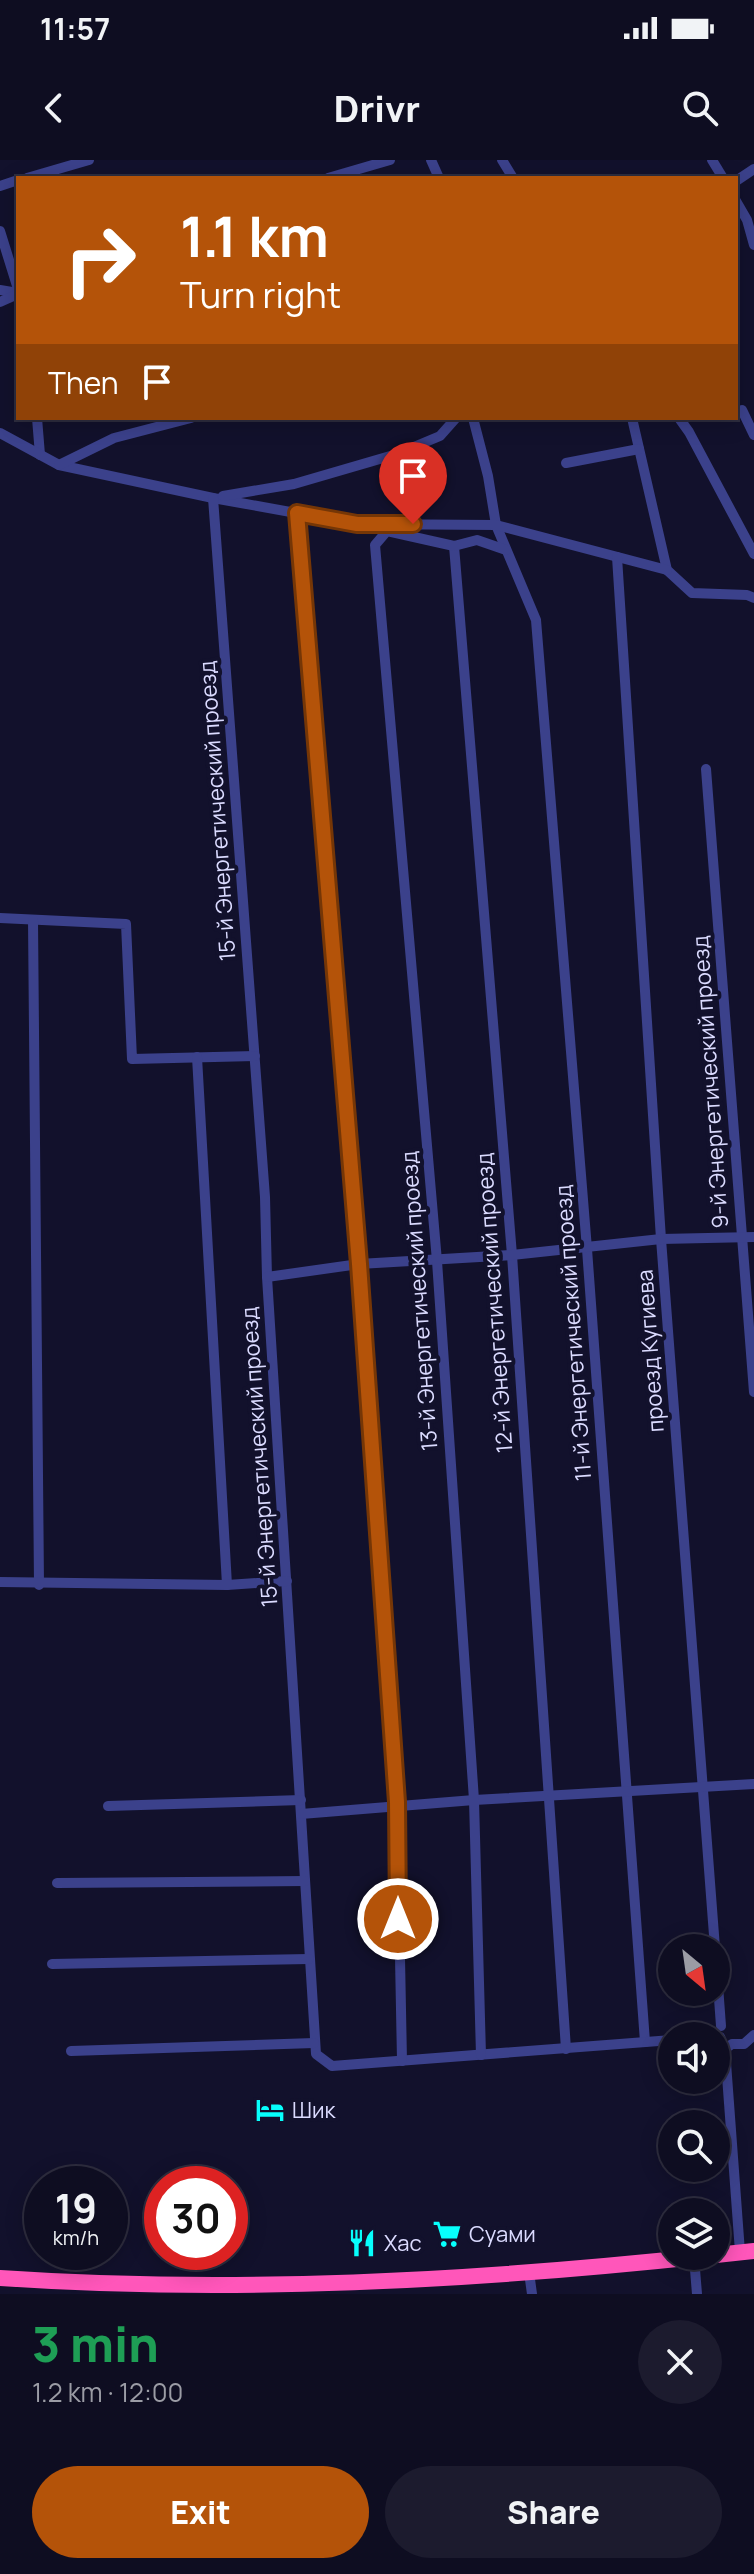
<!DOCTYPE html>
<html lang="en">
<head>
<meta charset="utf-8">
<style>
	:root { --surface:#0e0d21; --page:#1c1b2e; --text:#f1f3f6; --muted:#9b9ca5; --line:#2e2d3f; --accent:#b45309 }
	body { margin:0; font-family:Manrope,sans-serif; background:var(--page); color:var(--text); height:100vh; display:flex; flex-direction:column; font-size:30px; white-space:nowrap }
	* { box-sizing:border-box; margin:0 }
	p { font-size:26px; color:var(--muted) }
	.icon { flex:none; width:44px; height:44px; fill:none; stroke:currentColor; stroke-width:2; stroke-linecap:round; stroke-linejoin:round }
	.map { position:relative; height:2134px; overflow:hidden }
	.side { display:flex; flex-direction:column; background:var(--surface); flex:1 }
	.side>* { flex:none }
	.top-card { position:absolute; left:16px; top:16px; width:722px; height:244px; border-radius:0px; box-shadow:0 4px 20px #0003,0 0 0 2px var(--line); background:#b45309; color:#fff; overflow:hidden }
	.needle { width:52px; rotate:151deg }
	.controls { position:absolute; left:658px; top:1774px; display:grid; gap:16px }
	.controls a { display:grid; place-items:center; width:72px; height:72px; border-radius:50%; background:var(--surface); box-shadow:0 4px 20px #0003,0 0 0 2px var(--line); font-size:40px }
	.speed { position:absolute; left:24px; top:2006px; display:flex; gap:16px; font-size:40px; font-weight:700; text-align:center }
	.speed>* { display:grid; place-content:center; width:104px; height:104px; border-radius:50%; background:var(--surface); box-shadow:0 4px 20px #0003,0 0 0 2px var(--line); line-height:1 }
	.speed small { font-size:20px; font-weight:400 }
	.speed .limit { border:12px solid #d22; background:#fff; color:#111 }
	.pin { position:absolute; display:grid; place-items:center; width:68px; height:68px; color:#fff; margin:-82px -34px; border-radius:50% 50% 50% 0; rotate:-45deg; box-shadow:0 0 8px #0007 }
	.pin .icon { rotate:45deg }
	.me { position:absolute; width:88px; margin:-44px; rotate:0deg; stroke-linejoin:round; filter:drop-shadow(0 0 6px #0008) }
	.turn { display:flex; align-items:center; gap:28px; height:168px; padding:0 32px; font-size:36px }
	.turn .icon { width:104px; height:104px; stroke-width:2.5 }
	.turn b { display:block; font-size:56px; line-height:68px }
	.then { display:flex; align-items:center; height:76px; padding:0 32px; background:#0003; gap:16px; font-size:30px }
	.round { display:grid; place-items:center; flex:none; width:84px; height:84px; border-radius:42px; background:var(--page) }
	.head { display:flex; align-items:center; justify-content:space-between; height:136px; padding:0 32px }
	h1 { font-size:48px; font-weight:800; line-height:60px; color:#1e9e55 }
	.button { display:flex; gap:16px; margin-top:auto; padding:16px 32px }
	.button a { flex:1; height:92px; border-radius:48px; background:var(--accent); color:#fff; font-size:32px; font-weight:800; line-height:92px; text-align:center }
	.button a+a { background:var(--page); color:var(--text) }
	.status { display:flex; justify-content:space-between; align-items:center; height:56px; padding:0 40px; background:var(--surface); direction:ltr }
	.status svg { height:22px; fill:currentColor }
	header { display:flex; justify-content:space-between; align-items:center; height:104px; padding:0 32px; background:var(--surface); font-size:36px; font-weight:800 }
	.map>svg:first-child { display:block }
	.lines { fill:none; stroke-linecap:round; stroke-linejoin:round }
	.minor { stroke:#3b418b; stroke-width:10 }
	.highway { stroke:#ff56ba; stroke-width:16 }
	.route-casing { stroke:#753606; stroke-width:20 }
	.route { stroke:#b45309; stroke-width:14 }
	.labels { text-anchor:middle; stroke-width:8; stroke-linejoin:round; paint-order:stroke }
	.street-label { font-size:22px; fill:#dbdbff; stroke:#12112c }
	.poi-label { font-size:22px; fill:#dbdbff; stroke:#12112c; text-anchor:start }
</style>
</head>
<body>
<div class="status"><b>11:57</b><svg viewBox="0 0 49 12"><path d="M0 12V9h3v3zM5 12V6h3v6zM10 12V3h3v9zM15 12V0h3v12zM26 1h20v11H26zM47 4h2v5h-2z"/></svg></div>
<header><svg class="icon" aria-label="back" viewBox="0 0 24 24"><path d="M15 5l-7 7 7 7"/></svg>Drivr<svg class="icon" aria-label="search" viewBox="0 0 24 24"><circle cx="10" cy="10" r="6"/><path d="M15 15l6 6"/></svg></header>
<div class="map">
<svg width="754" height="2134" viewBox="0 0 754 2134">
	<rect width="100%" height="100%" fill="#12112c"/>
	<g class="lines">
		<g class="minor">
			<polyline points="431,0 439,18"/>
			<polyline points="502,0 513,18"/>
			<polyline points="712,0 723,18"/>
			<polyline points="27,18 89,0"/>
			<polyline points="328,18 390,0"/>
			<polyline points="736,21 754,9"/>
			<polyline points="0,26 18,20"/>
			<polyline points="736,41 747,60 754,85"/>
			<polyline points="0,71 18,129"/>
			<polyline points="0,130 18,133"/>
			<polyline points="0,142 18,134"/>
			<polyline points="742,250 754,275"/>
			<polyline points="37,258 40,295"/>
			<polyline points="473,258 488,316 496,365 536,460 587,1089 645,1882"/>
			<polyline points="632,258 667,410 692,433 747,435 754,438"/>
			<polyline points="679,258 689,272 754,394"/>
			<polyline points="0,273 59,305 213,338 357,364 496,365 667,410"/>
			<polyline points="566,303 639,289"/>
			<polyline points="59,305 114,278 191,258"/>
			<polyline points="223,336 294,324 397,294 440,276 456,258"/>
			<polyline points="213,338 265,1037 267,1117 316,1894 332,1906 672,1880"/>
			<polyline points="297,353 359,1104 397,1642 402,1901"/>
			<polyline points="454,386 512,1095 566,1889"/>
			<polyline points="617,397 661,1079 715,1788"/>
			<polyline points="706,609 754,1232"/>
			<polyline points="0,758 126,764 132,899 255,896"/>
			<polyline points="33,760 39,1425"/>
			<polyline points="197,897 227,1425"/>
			<polyline points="267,1117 359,1104 512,1095 661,1079 754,1077"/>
			<polyline points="0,1422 227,1425 287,1421"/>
			<polyline points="108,1646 301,1640"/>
			<polyline points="301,1654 474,1640 754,1624"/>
			<polyline points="57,1723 305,1721"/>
			<polyline points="716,1798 721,1866"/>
			<polyline points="52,1804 309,1799"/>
			<polyline points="716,1877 720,1877 725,1889 740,2092"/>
			<polyline points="725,1889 732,1884 744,1884 754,1875"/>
			<polyline points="71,1891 314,1883"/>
			<polyline points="481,1895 474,1640 437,1101 375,385 387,371 454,386 477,380 506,390"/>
			<polyline points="694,2097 697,2134"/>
			<polyline points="529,2112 532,2134"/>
		</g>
		<g class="highway">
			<polyline points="716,2095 754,2091"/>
			<path d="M0,2118c235,16 472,3 706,-22"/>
		</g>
	</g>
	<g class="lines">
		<defs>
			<polyline id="route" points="398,1759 397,1642 359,1104 297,353 357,364 413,364"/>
		</defs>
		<use href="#route" class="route-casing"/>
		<use href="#route" class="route"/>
	</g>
	<defs>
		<symbol id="hotel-bare" viewBox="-9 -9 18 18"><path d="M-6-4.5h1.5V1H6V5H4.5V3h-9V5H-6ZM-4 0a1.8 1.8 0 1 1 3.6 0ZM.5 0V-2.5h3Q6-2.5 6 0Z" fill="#07fffc" stroke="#12112c" stroke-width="2.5" paint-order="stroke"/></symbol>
		<symbol id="supermarket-bare" viewBox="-9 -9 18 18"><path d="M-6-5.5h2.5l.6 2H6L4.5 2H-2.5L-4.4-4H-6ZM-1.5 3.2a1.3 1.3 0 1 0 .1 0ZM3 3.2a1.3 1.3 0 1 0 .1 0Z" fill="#07fffc" stroke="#12112c" stroke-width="2.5" paint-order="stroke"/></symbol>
		<symbol id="restaurant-bare" viewBox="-9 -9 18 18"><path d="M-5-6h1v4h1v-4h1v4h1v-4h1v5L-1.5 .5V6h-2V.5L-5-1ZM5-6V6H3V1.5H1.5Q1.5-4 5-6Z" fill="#07fffc" stroke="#12112c" stroke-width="2.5" paint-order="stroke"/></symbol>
	</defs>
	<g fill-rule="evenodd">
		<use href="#hotel-bare" x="250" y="1930" width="40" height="40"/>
		<use href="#supermarket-bare" x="427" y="2054" width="40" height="40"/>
		<use href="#restaurant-bare" x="342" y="2063" width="40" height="40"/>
	</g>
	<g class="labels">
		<g class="street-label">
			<text transform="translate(217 651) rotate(-94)" y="8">15-й Энергетический проезд</text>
			<text transform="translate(710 922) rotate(-94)" y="8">9-й Энергетический проезд</text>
			<text transform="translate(419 1141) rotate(-94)" y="8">13-й Энергетический проезд</text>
			<text transform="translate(494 1143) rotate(-94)" y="8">12-й Энергетический проезд</text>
			<text transform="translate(573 1173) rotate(-94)" y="8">11-й Энергетический проезд</text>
			<text transform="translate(650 1191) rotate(-94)" y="8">проезд Кугиева</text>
			<text transform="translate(259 1297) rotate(-94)" y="8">15-й Энергетический проезд</text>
		</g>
		<g class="poi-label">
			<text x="292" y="1958">Шик</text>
			<text x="469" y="2082">Суами</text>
			<text x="384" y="2091">Хас</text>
		</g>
	</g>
</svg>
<div class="controls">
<a><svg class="needle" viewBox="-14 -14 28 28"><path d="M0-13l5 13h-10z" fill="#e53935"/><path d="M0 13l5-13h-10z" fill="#9b9ca5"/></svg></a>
<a><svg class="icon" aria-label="sound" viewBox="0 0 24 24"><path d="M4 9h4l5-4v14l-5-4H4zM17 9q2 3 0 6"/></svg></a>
<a><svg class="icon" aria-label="search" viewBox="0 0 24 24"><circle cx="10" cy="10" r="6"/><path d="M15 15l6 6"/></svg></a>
<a><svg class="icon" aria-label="layers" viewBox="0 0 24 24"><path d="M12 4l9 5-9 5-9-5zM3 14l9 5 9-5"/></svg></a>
</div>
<div class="speed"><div>19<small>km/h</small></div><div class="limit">30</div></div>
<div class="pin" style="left:413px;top:364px;background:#d93025"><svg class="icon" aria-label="arrive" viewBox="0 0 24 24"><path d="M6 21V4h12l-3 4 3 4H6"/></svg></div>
<svg class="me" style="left:398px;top:1759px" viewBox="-20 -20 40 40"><circle r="17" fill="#b45309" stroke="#fff" stroke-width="3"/><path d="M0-11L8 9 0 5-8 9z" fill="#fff"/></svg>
<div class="top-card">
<div class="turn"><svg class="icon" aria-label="right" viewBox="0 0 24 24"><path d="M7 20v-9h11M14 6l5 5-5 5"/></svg><div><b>1.1 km</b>Turn right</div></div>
<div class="then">Then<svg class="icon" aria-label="arrive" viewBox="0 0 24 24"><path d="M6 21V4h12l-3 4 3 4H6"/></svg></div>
</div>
</div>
<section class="side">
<div class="head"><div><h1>3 min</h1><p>1.2 km · 12:00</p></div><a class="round"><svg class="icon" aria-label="close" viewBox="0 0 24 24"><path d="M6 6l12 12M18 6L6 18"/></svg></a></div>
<div class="button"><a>Exit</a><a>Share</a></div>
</section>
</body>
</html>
